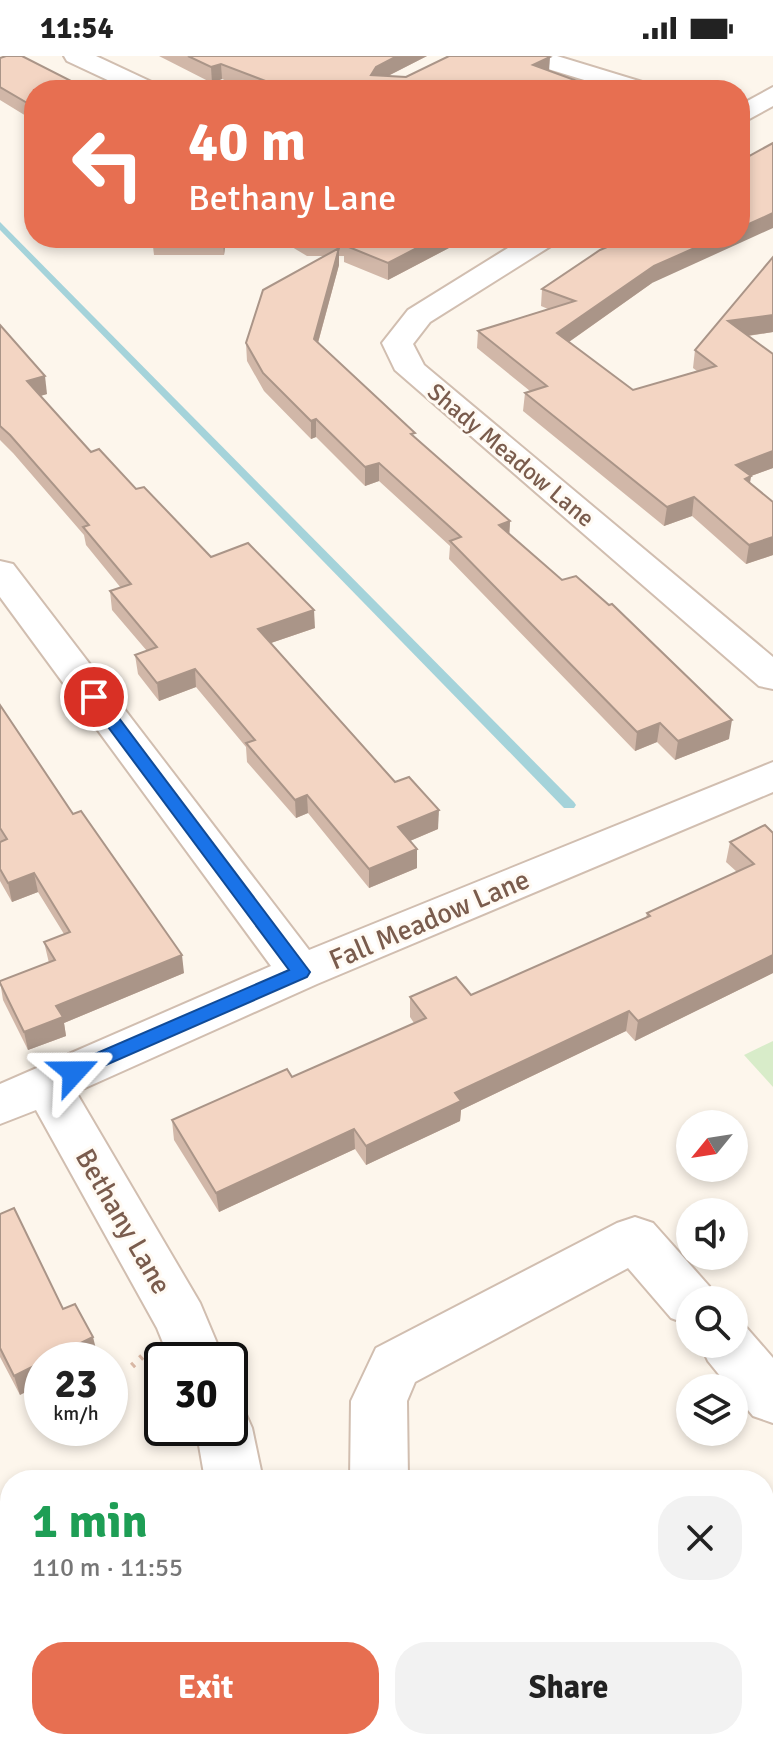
<!DOCTYPE html>
<html lang="en">
<head>
<meta charset="utf-8">
<style>
	:root { --surface:#fff; --page:#f2f2f2; --text:#222; --muted:#767676; --accent:#e76f51 }
	body { margin:0; font-family:Signika,sans-serif; background:var(--page); color:var(--text); height:100vh; display:flex; flex-direction:column; font-size:30px; white-space:nowrap }
	* { box-sizing:border-box; margin:0 }
	p { font-size:26px; color:var(--muted) }
	.icon { flex:none; width:44px; height:44px; fill:none; stroke:currentColor; stroke-width:2; stroke-linecap:round; stroke-linejoin:round }
	.map { position:relative; flex:1; overflow:hidden }
	.sheet { position:absolute; left:0px; top:1414px; width:774px; height:280px; display:flex; flex-direction:column; background:var(--surface); border-radius:32px 32px 0 0; box-shadow:0 4px 12px #0003 }
	.sheet>* { flex:none }
	.guide { position:absolute; left:24px; top:24px; width:726px; height:168px; border-radius:32px; box-shadow:0 4px 12px #0003; background:#e76f51; color:#fff; overflow:hidden }
	.needle { width:52px; rotate:240deg }
	.fabs { position:absolute; left:676px; top:1054px; display:grid; gap:16px }
	.fabs a { display:grid; place-items:center; width:72px; height:72px; border-radius:50%; background:var(--surface); box-shadow:0 4px 12px #0003; font-size:40px }
	.speed { position:absolute; left:24px; top:1286px; display:flex; gap:16px; font-size:40px; font-weight:700; text-align:center }
	.speed>* { display:grid; place-content:center; width:104px; height:104px; border-radius:50%; background:var(--surface); box-shadow:0 4px 12px #0003; line-height:1 }
	.speed small { font-size:20px; font-weight:400 }
	.speed .limit { border:4px solid #111; border-radius:12px; background:#fff; color:#111 }
	.pin { position:absolute; display:grid; place-items:center; width:68px; height:68px; color:#fff; margin:-34px; border:4px solid #fff; border-radius:50%; box-shadow:0 2px 8px #0007 }
	.me { position:absolute; width:88px; margin:-44px; rotate:66deg; stroke-linejoin:round; filter:drop-shadow(0 0 6px #0008) }
	.turn { display:flex; align-items:center; gap:28px; height:168px; padding:0 32px; font-size:36px }
	.turn .icon { width:104px; height:104px; stroke-width:2.5 }
	.turn b { display:block; font-size:56px; line-height:68px }
	.round { display:grid; place-items:center; flex:none; width:84px; height:84px; border-radius:32px; background:var(--page) }
	.head { display:flex; align-items:center; justify-content:space-between; height:136px; padding:0 32px }
	h1 { font-size:48px; font-weight:700; line-height:60px; color:#1e9e55 }
	.cta { display:flex; gap:16px; margin-top:auto; padding:16px 32px }
	.cta a { flex:1; height:92px; border-radius:32px; background:var(--accent); color:#fff; font-size:32px; font-weight:700; line-height:92px; text-align:center }
	.cta a+a { background:var(--page); color:var(--text) }
	.status { display:flex; justify-content:space-between; align-items:center; height:56px; padding:0 40px; background:var(--surface); direction:ltr }
	.status svg { height:22px; fill:currentColor }
	.map>svg:first-child { display:block }
	.green { fill:#d8ecc9 }
	.lines { fill:none; stroke-linecap:round; stroke-linejoin:round }
	.stream { fill:#a5d3da; fill-rule:evenodd }
	.minor-casing { stroke:#d1beb0; stroke-width:4 }
	.path { stroke:#d9b8a5; stroke-width:6; stroke-dasharray:3 8; stroke-linecap:butt }
	.minor { fill:#fff; fill-rule:evenodd }
	.wall { fill:#d1b7a8 }
	.shaded-wall { fill:#aa9588 }
	.building { fill:#f3d5c3; stroke:#aa9588; stroke-width:2 }
	.route { fill:#1a73e8; stroke:#114b97; stroke-width:2 }
	.labels { text-anchor:middle; stroke-width:6; stroke-linejoin:round; paint-order:stroke }
	.far-street-label { font-size:24px; fill:#7a5c4d; stroke:#fffaf3 }
	.street-label { font-size:28px; fill:#7a5c4d; stroke:#fffaf3 }
</style>
</head>
<body>
<div class="status"><b>11:54</b><svg viewBox="0 0 49 12"><path d="M0 12V9h3v3zM5 12V6h3v6zM10 12V3h3v9zM15 12V0h3v12zM26 1h20v11H26zM47 4h2v5h-2z"/></svg></div>
<div class="map">
<svg width="773" height="1694" viewBox="0 0 773 1694">
	<rect width="100%" height="100%" fill="#fdf6ec"/>
	<polygon class="green" points="773,985 773,1031 744,999"/>
	<g class="lines">
		<polygon class="stream" points="0,166 574,746 576,749 574,752 564,752 0,174"/>
		<defs>
			<g id="minor">
				<polygon points="64,0 96,0 158,29 161,34 129,34 67,5"/>
				<polygon points="519,0 557,0 652,29 655,34 617,34 522,5"/>
				<polygon points="773,31 773,50 740,68 740,49"/>
				<polygon points="524,182 558,182 554,188 430,266 413,288 424,309 773,601 773,633 759,630 395,314 382,287 408,254"/>
				<polygon points="0,505 13,508 309,894 773,706 773,736 317,928 76,1036 200,1247 224,1304 170,1304 157,1272 36,1054 0,1068 0,1028 271,910 0,541"/>
				<polygon points="635,1161 653,1167 709,1230 716,1244 690,1244 690,1269 671,1262 628,1212 415,1326 407,1345 408,1424 350,1424 351,1345 376,1292 617,1167"/>
				<polygon points="734,1266 746,1271 773,1302 773,1367 753,1360 734,1337 734,1332 730,1332 708,1305 700,1288 734,1288"/>
				<polygon points="230,1348 244,1354 252,1372 263,1424 205,1424 196,1372 230,1372"/>
				<polygon points="177,1684 241,1684 237,1694 173,1694"/>
				<polygon points="470,1684 536,1684 540,1694 474,1694"/>
			</g>
		</defs>
		<use href="#minor" class="minor-casing"/>
		<polyline class="path" points="132,1310 145,1298"/>
		<use href="#minor" class="minor"/>
	</g>
	<g class="wall">
		<polygon points="159,0 427,0 388,20 406,21 549,15 602,34 249,34 222,23 212,27"/>
		<polygon points="0,2 83,31 83,34 34,34 31,63 0,44"/>
		<polygon points="152,182 226,182 224,199 154,199"/>
		<polygon points="277,182 468,182 388,224 344,206 344,200 339,200 339,209 318,287 415,382 510,465 509,478 729,683 675,704 657,686 635,695 449,503 450,490 379,425 365,430 316,381 311,383 264,335 247,305 246,287 325,200 307,200"/>
		<polygon points="773,201 773,276 748,280 773,298 773,412 751,420 750,427 773,446 773,499 746,508 692,460 664,470 523,355 525,337 530,335 477,292 478,275 548,253 541,250 542,233 652,227 569,286 633,334 697,315 693,312 695,294"/>
		<polygon points="0,269 47,338 40,340 91,396 211,501 315,572 271,587 438,773 410,785 417,812 369,832 308,757 296,762 247,706 246,691 196,631 159,645 138,618 135,599 147,595 112,554 110,535 121,532 86,489 84,479 13,397 0,384"/>
		<polygon points="0,649 73,758 184,917 64,967 66,980 28,994 3,944 0,925 49,907 44,886 64,878 38,836 12,846 0,825"/>
		<polygon points="765,769 773,917 635,985 626,975 461,1054 460,1065 366,1109 355,1093 219,1156 174,1084 172,1064 292,1021 414,967 410,961 410,941 471,939 646,862 647,857 737,816 726,806 730,786"/>
		<polygon points="0,1158 63,1253 98,1301 91,1304 42,1304 20,1339 0,1301"/>
	</g>
	<g class="shaded-wall">
		<polygon points="397,0 427,0 376,26 371,19 376,11"/>
		<polygon points="550,1 549,16 533,9"/>
		<polygon points="221,8 222,23 212,27 211,11"/>
		<polygon points="34,47 34,62 31,63 29,48"/>
		<polygon points="773,157 773,172 652,227 556,295 557,277 654,210 717,182 740,182 740,172"/>
		<polygon points="223,182 226,182 224,199"/>
		<polygon points="436,182 468,182 388,224 388,207"/>
		<polygon points="339,192 339,209 314,301 314,283"/>
		<polygon points="773,259 773,276 726,283 728,265"/>
		<polygon points="45,320 47,338 30,343 27,325"/>
		<polygon points="316,363 316,381 311,383 311,365"/>
		<polygon points="773,395 773,412 751,420 748,438 736,409"/>
		<polygon points="379,407 379,425 365,430 365,411"/>
		<polygon points="694,441 692,460 664,470 667,451"/>
		<polygon points="510,465 509,484 499,469"/>
		<polygon points="773,481 773,499 746,508 749,489"/>
		<polygon points="314,554 315,572 259,591 258,573"/>
		<polygon points="195,613 196,631 159,645 157,627"/>
		<polygon points="732,664 729,683 675,704 678,685"/>
		<polygon points="660,667 657,686 635,695 637,676"/>
		<polygon points="307,739 308,757 296,762 295,744"/>
		<polygon points="439,754 438,773 398,790 398,771"/>
		<polygon points="417,793 417,812 369,832 369,813"/>
		<polygon points="34,817 38,836 12,846 8,827"/>
		<polygon points="182,899 184,917 64,967 66,980 28,994 24,976 56,950"/>
		<polygon points="773,899 773,917 635,985 638,965"/>
		<polygon points="629,955 626,975 461,1054 460,1065 366,1109 366,1090 455,1037"/>
		<polygon points="354,1073 355,1093 219,1156 216,1137"/>
		<polygon points="93,1281 98,1301 91,1304 46,1304"/>
		<polygon points="42,1306 42,1328 20,1339 14,1320"/>
	</g>
	<g class="building">
		<polygon points="6,0 22,0 83,31 74,34 34,34 34,47 29,48 0,31 0,2"/>
		<polygon points="188,0 397,0 376,11 371,19 406,21 449,0 547,0 550,1 533,9 602,34 289,34 221,8 211,11"/>
		<polygon points="773,87 773,157 740,172 740,105"/>
		<polygon points="305,182 436,182 388,207 344,189 355,183"/>
		<polygon points="628,182 717,182 654,210 557,277 633,334 716,310 695,294 773,201 773,259 728,265 773,298 773,395 736,409 751,420 745,423 773,446 773,481 749,489 694,441 667,451 525,337 547,330 478,275 575,245 542,233 600,194"/>
		<polygon points="339,192 314,283 415,377 411,378 510,465 499,469 562,524 576,520 609,549 612,548 732,664 678,685 660,667 637,676 450,485 461,481 379,407 365,411 316,363 311,365 263,317 246,287 263,234"/>
		<polygon points="0,269 45,320 27,325 91,396 99,393 136,433 144,431 211,501 248,487 314,554 258,573 395,726 409,721 439,754 398,771 417,793 369,813 307,739 295,744 246,687 255,684 195,613 157,627 135,599 157,591 110,535 131,528 83,471 89,469 10,379 0,370"/>
		<polygon points="0,649 73,758 81,755 182,899 56,950 63,961 24,976 0,927 0,925 55,904 44,886 70,876 34,817 8,827 0,813 0,786 7,783 0,772"/>
		<polygon points="765,769 773,777 773,899 638,965 629,955 455,1037 461,1045 366,1090 354,1073 216,1137 172,1064 287,1013 292,1021 426,962 410,941 456,921 471,939 650,860 647,857 754,808 730,786"/>
		<polygon points="14,1152 63,1253 75,1248 93,1281 46,1304 42,1304 42,1306 14,1320 0,1292 0,1158"/>
	</g>
	<polygon class="route" points="94,636 100,637 310,916 307,921 74,1023 67,1021 64,1016 67,1010 289,914 88,644 86,641"/>
	<g class="labels">
		<g class="far-street-label">
			<text transform="translate(511 399) rotate(40)" y="8">Shady Meadow Lane</text>
		</g>
		<g class="street-label">
			<text transform="translate(429 863) rotate(-23)" y="10">Fall Meadow Lane</text>
			<text transform="translate(124 1165) rotate(60)" y="10">Bethany Lane</text>
		</g>
	</g>
</svg>
<div class="fabs">
<a><svg class="needle" viewBox="-14 -14 28 28"><path d="M0-13l5 13h-10z" fill="#e53935"/><path d="M0 13l5-13h-10z" fill="#767676"/></svg></a>
<a><svg class="icon" aria-label="sound" viewBox="0 0 24 24"><path d="M4 9h4l5-4v14l-5-4H4zM17 9q2 3 0 6"/></svg></a>
<a><svg class="icon" aria-label="search" viewBox="0 0 24 24"><circle cx="10" cy="10" r="6"/><path d="M15 15l6 6"/></svg></a>
<a><svg class="icon" aria-label="layers" viewBox="0 0 24 24"><path d="M12 4l9 5-9 5-9-5zM3 14l9 5 9-5"/></svg></a>
</div>
<div class="speed"><div>23<small>km/h</small></div><div class="limit">30</div></div>
<div class="pin" style="left:94px;top:641px;background:#d93025"><svg class="icon" aria-label="arrive" viewBox="0 0 24 24"><path d="M6 21V4h12l-3 4 3 4H6"/></svg></div>
<svg class="me" style="left:74px;top:1016px" viewBox="-20 -20 40 40"><path d="M0-17L14 15 0 8-14 15z" fill="#1a73e8" stroke="#fff" stroke-width="4"/></svg>
<div class="guide">
<div class="turn"><svg class="icon" aria-label="left" viewBox="0 0 24 24"><path d="M17 20v-9H6M10 6l-5 5 5 5"/></svg><div><b>40 m</b>Bethany Lane</div></div>
</div>
<section class="sheet">
<div class="head"><div><h1>1 min</h1><p>110 m · 11:55</p></div><a class="round"><svg class="icon" aria-label="close" viewBox="0 0 24 24"><path d="M6 6l12 12M18 6L6 18"/></svg></a></div>
<div class="cta"><a>Exit</a><a>Share</a></div>
</section>
</div>
</body>
</html>
